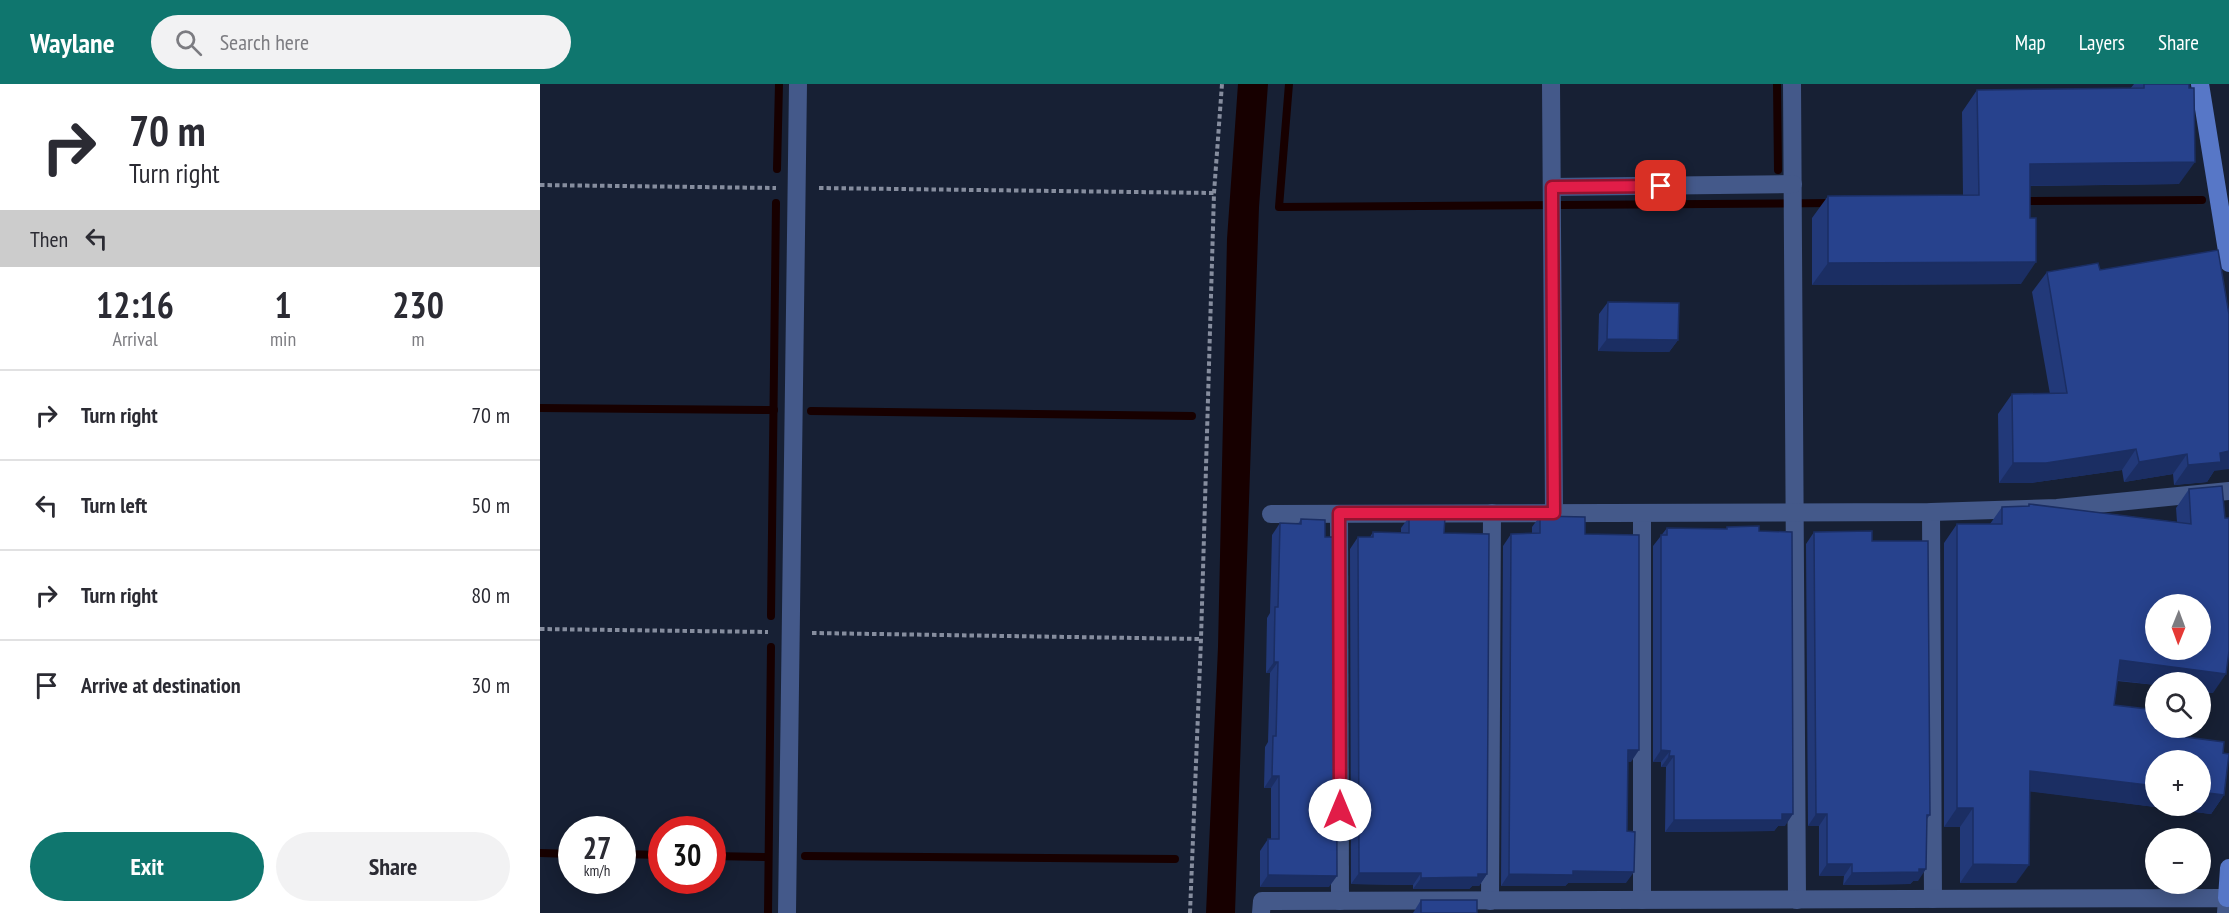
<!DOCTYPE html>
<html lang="en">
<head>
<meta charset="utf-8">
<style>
	:root { --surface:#fff; --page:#f2f2f3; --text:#2b2b33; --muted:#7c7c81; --line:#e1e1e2; --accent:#0f766e }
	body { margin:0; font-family:"PT Sans Narrow",sans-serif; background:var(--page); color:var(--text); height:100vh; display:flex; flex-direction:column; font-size:22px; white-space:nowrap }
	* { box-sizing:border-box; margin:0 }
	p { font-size:20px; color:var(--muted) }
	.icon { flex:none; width:33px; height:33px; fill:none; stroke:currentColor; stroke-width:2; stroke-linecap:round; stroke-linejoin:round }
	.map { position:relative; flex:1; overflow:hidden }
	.drawer { display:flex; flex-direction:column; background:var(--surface); width:540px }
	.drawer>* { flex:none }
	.hud { background:#fff; color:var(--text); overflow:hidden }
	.needle { width:39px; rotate:181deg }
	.fabs { position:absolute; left:1605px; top:510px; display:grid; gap:12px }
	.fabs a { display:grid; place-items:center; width:66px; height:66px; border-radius:50%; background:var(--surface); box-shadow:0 3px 15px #0003; font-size:30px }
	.speed { position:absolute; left:18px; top:732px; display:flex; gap:12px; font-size:30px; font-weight:700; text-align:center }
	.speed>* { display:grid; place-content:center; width:78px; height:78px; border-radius:50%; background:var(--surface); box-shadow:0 3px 15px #0003; line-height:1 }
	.speed small { font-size:15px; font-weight:400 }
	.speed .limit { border:9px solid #d22; background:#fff; color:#111 }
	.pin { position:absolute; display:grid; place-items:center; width:51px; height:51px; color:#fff; margin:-26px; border-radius:12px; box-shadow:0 3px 9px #0006 }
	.me { position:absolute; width:66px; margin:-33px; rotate:0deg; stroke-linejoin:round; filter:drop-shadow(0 0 4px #0008) }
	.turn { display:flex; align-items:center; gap:21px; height:126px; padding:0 30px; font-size:27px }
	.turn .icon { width:78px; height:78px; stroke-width:2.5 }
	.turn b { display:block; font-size:42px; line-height:51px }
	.then { display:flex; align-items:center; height:57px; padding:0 30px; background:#0003; gap:12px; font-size:22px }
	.eta { display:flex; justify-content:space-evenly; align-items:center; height:102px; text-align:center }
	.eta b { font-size:36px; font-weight:800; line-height:42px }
	.cta { display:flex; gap:12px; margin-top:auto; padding:12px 30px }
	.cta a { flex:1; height:69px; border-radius:36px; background:var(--accent); color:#fff; font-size:24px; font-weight:800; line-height:69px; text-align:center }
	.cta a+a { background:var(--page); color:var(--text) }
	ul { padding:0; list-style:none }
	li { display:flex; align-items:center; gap:18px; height:90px; padding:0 30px; border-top:2px solid var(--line) }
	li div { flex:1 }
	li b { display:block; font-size:22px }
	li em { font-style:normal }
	header { display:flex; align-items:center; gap:36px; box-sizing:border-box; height:84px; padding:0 30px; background:var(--accent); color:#fff }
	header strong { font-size:28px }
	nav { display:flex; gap:33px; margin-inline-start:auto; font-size:21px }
	.search { width:420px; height:54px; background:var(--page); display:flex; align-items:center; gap:15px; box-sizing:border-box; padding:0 21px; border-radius:33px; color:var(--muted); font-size:22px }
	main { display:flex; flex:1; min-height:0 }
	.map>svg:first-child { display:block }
	.water { fill:#170000 }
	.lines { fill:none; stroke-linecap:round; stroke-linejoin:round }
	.stream { stroke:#170000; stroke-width:8 }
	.path { stroke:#868d9e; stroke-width:4; stroke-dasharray:4.5 3; stroke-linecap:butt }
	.street { stroke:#44598a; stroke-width:18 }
	.secondary { stroke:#5777c7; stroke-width:18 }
	.wall { fill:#223979 }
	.shaded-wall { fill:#1b2e63 }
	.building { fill:#27428d; stroke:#1b2e63; stroke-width:1.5; fill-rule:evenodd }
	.route-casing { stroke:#92132f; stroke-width:15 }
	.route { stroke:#e11d48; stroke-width:10 }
</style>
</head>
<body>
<header>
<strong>Waylane</strong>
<div class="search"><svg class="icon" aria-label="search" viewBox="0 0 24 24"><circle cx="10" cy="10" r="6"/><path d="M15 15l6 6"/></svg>Search here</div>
<nav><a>Map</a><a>Layers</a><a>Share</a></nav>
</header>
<main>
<section class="drawer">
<div class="hud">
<div class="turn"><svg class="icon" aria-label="right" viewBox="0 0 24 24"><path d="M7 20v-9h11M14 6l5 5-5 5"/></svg><div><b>70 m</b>Turn right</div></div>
<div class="then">Then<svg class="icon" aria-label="left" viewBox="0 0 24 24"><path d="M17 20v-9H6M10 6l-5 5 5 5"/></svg></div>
</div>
<div class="eta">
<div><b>12:16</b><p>Arrival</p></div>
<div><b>1</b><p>min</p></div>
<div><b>230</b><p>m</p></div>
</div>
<ul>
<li><svg class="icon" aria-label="right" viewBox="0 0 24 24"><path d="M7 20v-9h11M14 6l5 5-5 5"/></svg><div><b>Turn right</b></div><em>70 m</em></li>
<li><svg class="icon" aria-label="left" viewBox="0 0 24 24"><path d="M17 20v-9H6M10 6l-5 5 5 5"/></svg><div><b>Turn left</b></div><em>50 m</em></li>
<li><svg class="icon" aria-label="right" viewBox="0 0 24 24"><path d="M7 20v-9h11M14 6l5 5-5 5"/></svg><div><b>Turn right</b></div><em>80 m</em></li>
<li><svg class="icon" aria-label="arrive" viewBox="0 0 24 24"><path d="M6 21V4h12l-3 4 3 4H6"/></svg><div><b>Arrive at destination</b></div><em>30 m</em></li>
</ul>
<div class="cta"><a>Exit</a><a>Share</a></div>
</section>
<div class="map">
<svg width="1689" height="829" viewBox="0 0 1689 829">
	<rect width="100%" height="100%" fill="#172034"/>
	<polygon class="water" points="698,0 728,0 719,123 695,829 666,829 678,563 687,155"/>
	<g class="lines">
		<g class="stream">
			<polyline points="749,0 739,123 1293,119"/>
			<polyline points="1237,0 1238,86"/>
			<polyline points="237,85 239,0"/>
			<polyline points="1480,117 1662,116"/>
			<polyline points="0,324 234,326"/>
			<polyline points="271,327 652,332"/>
			<polyline points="231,532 236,119"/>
			<polyline points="0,769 32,770"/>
			<polyline points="82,770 122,771"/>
			<polyline points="172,772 228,773"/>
			<polyline points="265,772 635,775"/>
			<polyline points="228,829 231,563"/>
		</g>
		<g class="path">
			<polyline points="0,101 236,104"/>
			<polyline points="279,104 674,109"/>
			<polyline points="0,545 228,548"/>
			<polyline points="272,549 661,555"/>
			<polyline points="650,829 661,555 674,109 682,0"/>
		</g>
		<g class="street">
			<polyline points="1011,0 1014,429"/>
			<polyline points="1252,0 1257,816"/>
			<polyline points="1012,103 1253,100"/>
			<polyline points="1391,428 1393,815"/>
			<polyline points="1102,429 1102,816"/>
			<polyline points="731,430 1391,428 1517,424 1689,407"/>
			<polyline points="799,430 800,817"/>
			<polyline points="950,817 952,429"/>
			<polyline points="247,829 258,0"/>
			<polyline points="721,829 722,817 1687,814 1686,829"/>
		</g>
		<g class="secondary">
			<polyline points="1660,0 1689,179"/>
			<polyline points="1687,814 1689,784"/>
		</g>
	</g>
	<g class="wall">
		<polygon points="1594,0 1649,0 1639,100 1490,102 1481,200 1272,201 1272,134 1288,112 1423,111 1422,28 1437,6 1590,5"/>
		<polygon points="1560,186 1674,387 1667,398 1634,401 1633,390 1584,398 1582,386 1491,399 1459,399 1458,330 1472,310 1510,310 1492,208 1507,188"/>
		<polygon points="1068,218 1138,256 1129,268 1058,267 1059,230"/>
		<polygon points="1649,405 1673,609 1660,607 1660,598 1616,598 1616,601 1577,597 1574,621 1683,669 1684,711 1671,730 1490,707 1476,799 1420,799 1420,743 1404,743 1404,459 1417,440 1450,440 1462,423 1488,422 1489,420 1637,438 1636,424"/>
		<polygon points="1000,432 1045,450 1091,678 1088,677 1086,799 1028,799 1025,802 961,802 963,462 971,450 992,449 992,443"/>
		<polygon points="869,433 904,449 947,790 939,802 932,802 929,805 873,805 873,801 811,800 810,465 818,453 830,453 833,448 861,449 861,444"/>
		<polygon points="761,435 789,803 720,803 720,767 728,755 731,755 731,704 724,704 725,663 728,658 730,589 726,589 727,534 730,529 732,451 740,439 758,440"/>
		<polygon points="1187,443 1245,742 1238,742 1234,747 1125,748 1126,683 1121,683 1121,678 1113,678 1113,462 1127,444 1186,445"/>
		<polygon points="1274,448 1332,457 1390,731 1387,735 1378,797 1373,797 1370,800 1303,801 1304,792 1279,792 1279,742 1268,742 1266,460"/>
		<polygon points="881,816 937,829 873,829"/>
	</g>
	<g class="shaded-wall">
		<polygon points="1655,78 1639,100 1474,102 1490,80"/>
		<polygon points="1496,178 1481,200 1272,201 1288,179"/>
		<polygon points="1067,255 1138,256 1129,268 1058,267"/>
		<polygon points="1596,365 1582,386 1491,399 1459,399 1473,379"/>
		<polygon points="1689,367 1689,385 1674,387 1667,398 1634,401 1648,381 1680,369"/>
		<polygon points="1647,370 1633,390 1584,398 1599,378"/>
		<polygon points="1580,576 1686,590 1673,609 1660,607 1660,598 1616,598 1616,601 1567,595"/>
		<polygon points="734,578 738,578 730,589 726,589"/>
		<polygon points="1088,666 1099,666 1091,678 1080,677"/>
		<polygon points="1121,666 1130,667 1121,678 1113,678"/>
		<polygon points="1129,672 1134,672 1126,683 1121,683"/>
		<polygon points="1490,687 1616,702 1616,722 1660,722 1660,708 1684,711 1671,730 1477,706"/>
		<polygon points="732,692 739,692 731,704 724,704"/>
		<polygon points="1417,724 1433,724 1420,743 1404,743"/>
		<polygon points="1242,730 1253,730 1245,742 1238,742 1234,747 1125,748 1134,736"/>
		<polygon points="1276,730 1287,730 1279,742 1268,742"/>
		<polygon points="1287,780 1312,780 1304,792 1279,792"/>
		<polygon points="1433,780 1489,781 1476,799 1420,799"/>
		<polygon points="1379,785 1386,785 1378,797 1373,797 1370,800 1303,801 1312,789"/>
		<polygon points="1033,787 1094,788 1086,799 1028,799 1025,802 961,802 969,790"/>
		<polygon points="819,789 881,789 873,801 811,800"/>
		<polygon points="938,790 947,790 939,802 932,802 929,805 873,805 881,794"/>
		<polygon points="728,791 797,792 789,803 720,803"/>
	</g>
	<g class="building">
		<polygon points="1604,0 1649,0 1649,4 1654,4 1655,78 1490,80 1490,134 1496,134 1496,178 1288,179 1288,112 1439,111 1437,6 1604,4"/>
		<polygon points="1678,166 1689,230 1689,367 1680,369 1681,378 1648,381 1647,370 1599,378 1596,365 1506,379 1473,379 1472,310 1527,309 1507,188 1558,179 1560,186"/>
		<polygon points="1068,218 1139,219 1138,256 1067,255"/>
		<path d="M1682,402l3,32h4v133l-3,23 -106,-14 -6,45 42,5v18h31l-1,9 38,5 -1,11 6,1 -5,41 -24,-3v-32h-44v26l-126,-15 -1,94 -56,-1v-56h-16v-284h45v-17l27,-1v-2l162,20 -2,-35zM1616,520h44v46h-44z"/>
		<polygon points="1000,432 1045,433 1045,450 1099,451 1099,666 1088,666 1087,747 1095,748 1094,788 1033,787 1033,791 969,790 971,450 1000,449"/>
		<polygon points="869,433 905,433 904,449 949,450 947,790 938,790 938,793 881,794 881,789 819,789 818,453 833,453 833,448 869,449"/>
		<polygon points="761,435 785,436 785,453 796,453 797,792 728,791 728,755 739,755 739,692 732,692 733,652 736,652 738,578 734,578 735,523 738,523 740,439 761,440"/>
		<polygon points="1219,442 1219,447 1252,448 1253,730 1242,730 1242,736 1134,736 1134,672 1129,672 1130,667 1121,666 1121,451 1127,451 1127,444 1187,445 1187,443"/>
		<polygon points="1332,447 1332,457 1388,457 1390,731 1387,731 1386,785 1379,785 1379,788 1312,789 1312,780 1287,780 1287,730 1276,730 1274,448"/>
		<rect x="881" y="816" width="56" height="13"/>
	</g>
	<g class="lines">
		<defs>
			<polyline id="route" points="800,726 799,429 1014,429 1012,103 1121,102"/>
		</defs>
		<use href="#route" class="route-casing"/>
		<use href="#route" class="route"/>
	</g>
</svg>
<div class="fabs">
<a><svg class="needle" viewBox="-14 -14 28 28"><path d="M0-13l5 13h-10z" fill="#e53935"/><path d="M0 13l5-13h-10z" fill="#7c7c81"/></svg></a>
<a><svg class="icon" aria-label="search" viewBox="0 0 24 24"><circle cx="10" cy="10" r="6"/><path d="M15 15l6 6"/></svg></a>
<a>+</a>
<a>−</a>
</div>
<div class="speed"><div>27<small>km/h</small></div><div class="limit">30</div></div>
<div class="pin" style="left:1121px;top:102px;background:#d93025"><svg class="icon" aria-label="arrive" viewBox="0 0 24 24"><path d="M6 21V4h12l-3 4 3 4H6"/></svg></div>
<svg class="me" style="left:800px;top:726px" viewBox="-20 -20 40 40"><circle r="19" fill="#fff"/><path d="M0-13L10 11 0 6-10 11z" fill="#e11d48"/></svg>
</div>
</main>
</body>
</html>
